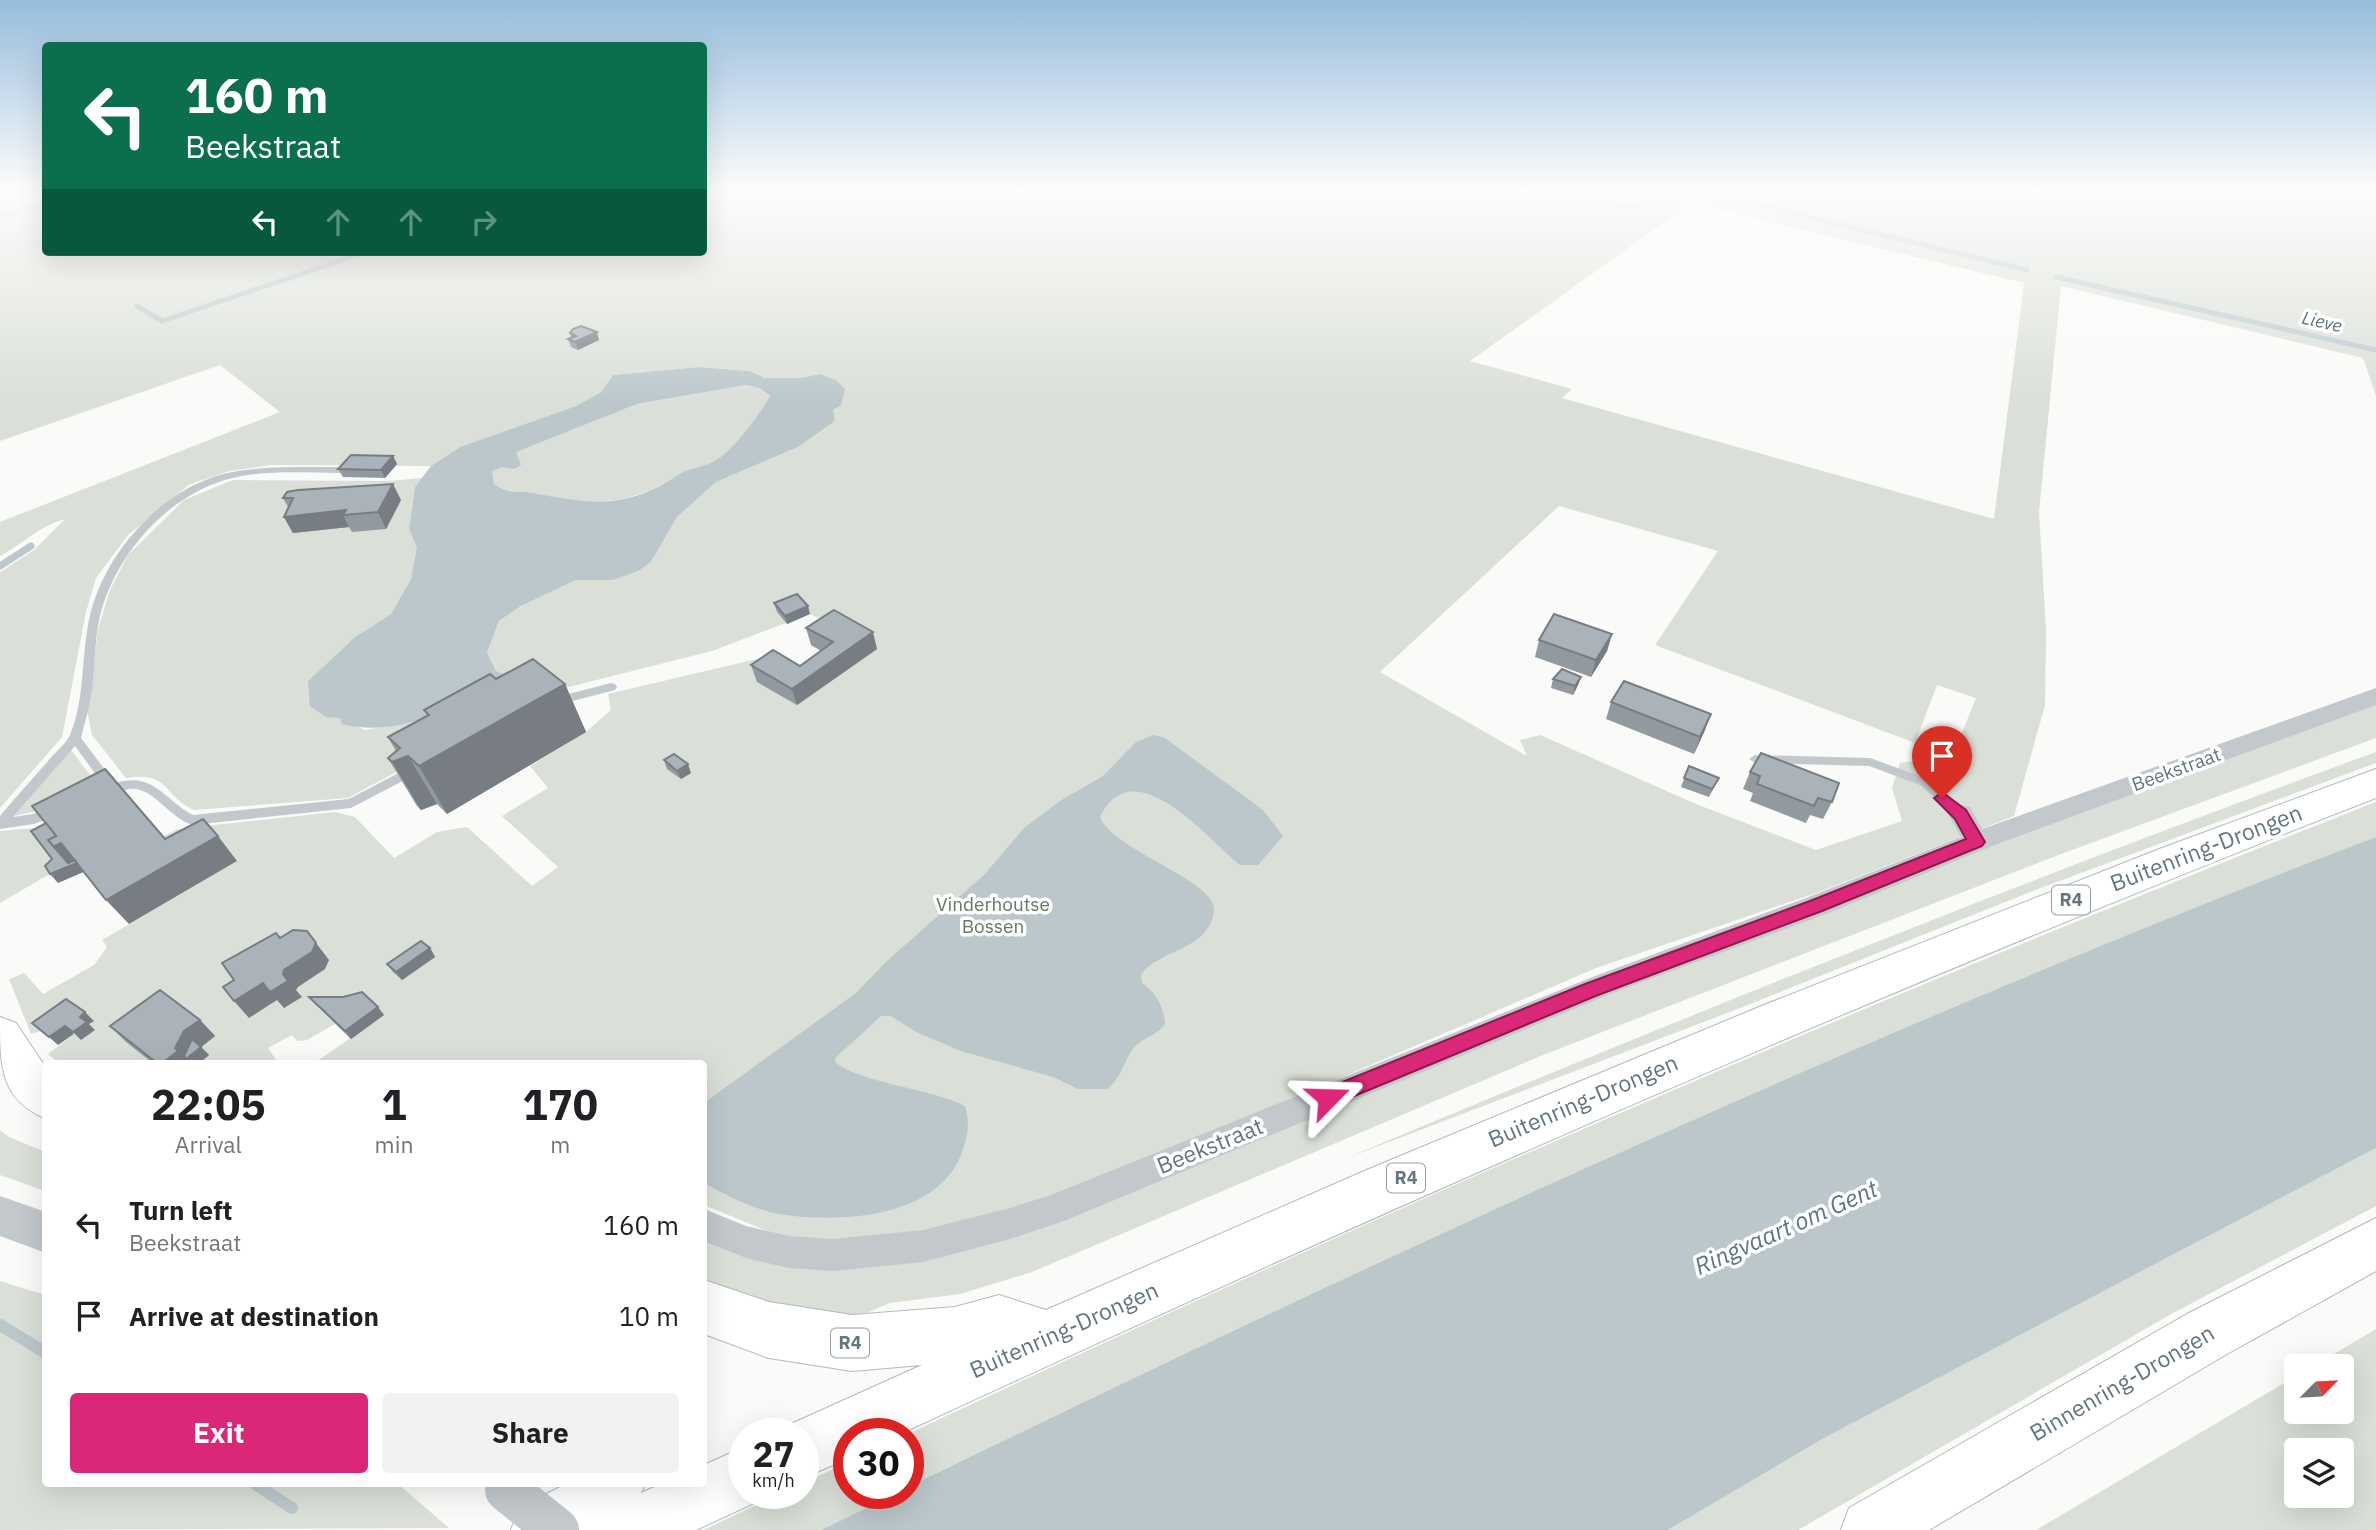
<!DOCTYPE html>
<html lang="en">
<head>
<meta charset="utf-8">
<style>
	:root { --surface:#fff; --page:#f2f2f2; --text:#202124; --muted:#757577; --accent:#db2777 }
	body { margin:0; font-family:"IBM Plex Sans",sans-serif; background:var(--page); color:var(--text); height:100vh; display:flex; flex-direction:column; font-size:26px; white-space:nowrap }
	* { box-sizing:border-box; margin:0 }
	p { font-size:23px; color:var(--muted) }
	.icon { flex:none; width:38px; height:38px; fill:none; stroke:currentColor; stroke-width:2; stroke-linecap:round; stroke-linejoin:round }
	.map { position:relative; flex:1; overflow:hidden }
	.side { position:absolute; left:42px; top:1060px; width:665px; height:427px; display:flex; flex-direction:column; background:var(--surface); border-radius:7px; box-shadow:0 7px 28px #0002 }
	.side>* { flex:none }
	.hud { position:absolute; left:42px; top:42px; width:665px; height:214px; border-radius:7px; box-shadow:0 7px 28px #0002; background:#0b6e4f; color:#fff; overflow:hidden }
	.needle { width:46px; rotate:66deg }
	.controls { position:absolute; left:2284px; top:1354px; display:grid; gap:14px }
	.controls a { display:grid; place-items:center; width:70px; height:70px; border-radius:7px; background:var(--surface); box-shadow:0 7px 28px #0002; font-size:35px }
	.speed { position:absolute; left:728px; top:1418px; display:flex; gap:14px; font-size:35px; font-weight:700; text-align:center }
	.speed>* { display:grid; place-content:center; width:91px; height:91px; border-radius:50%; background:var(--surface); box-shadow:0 7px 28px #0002; line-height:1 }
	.speed small { font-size:18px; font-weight:400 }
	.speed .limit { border:10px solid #d22; background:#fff; color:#111 }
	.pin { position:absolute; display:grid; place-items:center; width:60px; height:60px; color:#fff; margin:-72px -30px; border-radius:50% 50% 50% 0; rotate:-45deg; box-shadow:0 0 7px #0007 }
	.pin .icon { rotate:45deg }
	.me { position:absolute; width:77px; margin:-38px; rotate:68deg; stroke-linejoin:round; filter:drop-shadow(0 0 5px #0008) }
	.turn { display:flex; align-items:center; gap:24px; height:147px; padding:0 28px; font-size:32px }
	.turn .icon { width:91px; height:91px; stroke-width:2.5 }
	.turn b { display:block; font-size:49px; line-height:60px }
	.lanes { display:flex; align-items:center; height:66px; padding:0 28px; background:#0003; justify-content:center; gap:35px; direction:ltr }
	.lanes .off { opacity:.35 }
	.eta { display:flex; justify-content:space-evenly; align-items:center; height:119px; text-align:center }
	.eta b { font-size:42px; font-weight:800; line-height:49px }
	.button { display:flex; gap:14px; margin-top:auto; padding:14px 28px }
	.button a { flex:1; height:80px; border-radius:7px; background:var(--accent); color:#fff; font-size:28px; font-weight:800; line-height:80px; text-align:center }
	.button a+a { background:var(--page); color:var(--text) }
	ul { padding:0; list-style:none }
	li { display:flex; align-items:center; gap:21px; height:91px; padding:0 28px }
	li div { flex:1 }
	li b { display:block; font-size:26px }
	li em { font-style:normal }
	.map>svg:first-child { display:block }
	.green { fill:#dadfd7; fill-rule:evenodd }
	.water { fill:#bbc7cb; fill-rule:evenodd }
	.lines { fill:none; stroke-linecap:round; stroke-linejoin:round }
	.stream-far2 { stroke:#bbc7cb; stroke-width:5 }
	.stream-far1 { stroke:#bbc7cb; stroke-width:7 }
	.stream { stroke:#bbc7cb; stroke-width:12 }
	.trunk-casing { stroke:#b4b9bd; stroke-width:2 }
	.service { fill:#c3c8cc; fill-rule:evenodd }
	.minor { fill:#c3c8cc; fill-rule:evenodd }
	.tertiary { fill:#c3c8cc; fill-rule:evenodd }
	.trunk { fill:#fff; fill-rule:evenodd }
	.tertiary-bridge { stroke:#c3c8cc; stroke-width:44 }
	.wall { fill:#929a9f }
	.shaded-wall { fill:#777d82 }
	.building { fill:#aab3b9; stroke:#777d82; stroke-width:2 }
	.route { fill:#db2777; stroke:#8e194d; stroke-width:2 }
	.labels { text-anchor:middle; stroke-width:7; stroke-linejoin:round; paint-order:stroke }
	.far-water-label { font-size:18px; font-style:italic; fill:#60757c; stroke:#fff }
	.shield { fill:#fff; stroke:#939fa8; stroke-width:2 }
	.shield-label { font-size:18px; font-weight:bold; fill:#657683 }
	.street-label { font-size:19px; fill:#657683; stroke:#fff }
	.park-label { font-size:19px; fill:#687a64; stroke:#fff }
	.near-street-label { font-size:23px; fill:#657683; stroke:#fff }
	.near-water-label { font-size:24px; font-style:italic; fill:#60757c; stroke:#fff }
</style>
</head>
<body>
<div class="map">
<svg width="2376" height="1530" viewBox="0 0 2376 1530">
	<rect width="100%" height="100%" fill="#fafaf8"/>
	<g class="green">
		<path d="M0,193h45l1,59h658v-59h1672v203l-13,-38 -302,-72 -22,226 7,118 -1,75 -31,111 -195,76 -223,76 -479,206 -157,53 -94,18 -87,-9 -75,-31v-141h-391l71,-49 -68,-9 19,18 -28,16 -10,1 -5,-6 -24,13 11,16h-219l-12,-10 45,-34 -18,-13 -34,24 -10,3 -22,-55 15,-6 19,21 51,-29 13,-18 -5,-7 135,-79 -52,3 -23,-27 16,-8 157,-17 20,5 39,41 43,-26 30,-5 65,59 26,-19 -56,-51 46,-28 -18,-22 56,-34 25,-22 -3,-16 153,-36 17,9 19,38 41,-78 -28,-13 -98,37 -171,43 -193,104 -154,12c-32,-14 -23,-39 -68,-32l-34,-43 -5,-25 11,-80 12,-40 18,-35 56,-55 49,-20 155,1 34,-3 -7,9 -6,40 9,21 -7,31 -20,35 -36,23 -47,44 32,37 25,12 70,-13 61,-46 -9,-18 12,-32 22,-15 55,-26h37l38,-18 26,-45 39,-35 82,-35 37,-26 -15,-47 -20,4h-35l-15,-7 -52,-4 -85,8 -12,17 -25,14 -116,41 -29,19 -160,-1 -41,6 -40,13 -62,51 -32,43 -10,34 -24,125 -62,71v-236l34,-22 31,-31c-26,7 -42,25 -65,37v-34l280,-110 -60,-47 -220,76zM1691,203l333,80 -30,236 -432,-121 10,-9 -102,-28zM1559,506l159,45 -63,94 260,98 22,-58 39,13 -23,57 -53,8 -8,25 10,33 -86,29 -120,-46 -156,-69 -20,5 7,16 -147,-84z"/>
		<path d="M746,385l15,4 9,7c-11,19 -39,58 -58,67 -10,4 -22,5 -31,10 -48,32 -86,34 -141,21 -20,-4 -27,1 -46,-10l-3,-13 11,-4 13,-15 122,-48z"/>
		<polygon points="2376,704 2376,738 2061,854 1543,1055 1032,1272 960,1294 890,1303 839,1324 738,1305 704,1286 704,1238 749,1257 870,1267 1610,993 1816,910"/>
		<polygon points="71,750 100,788 55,807 14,816"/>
		<path d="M2376,752v11l-338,126 -303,121 -391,149c341,-143 684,-280 1032,-407z"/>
		<polygon points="91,802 60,868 0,903 0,831 35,828"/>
		<path d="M2376,802v35c-166,64 -329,134 -492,204 -329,141 -654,289 -976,446v-53c483,-227 972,-438 1468,-632z"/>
		<polygon points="0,1130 9,1137 45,1152 45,1191 0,1175"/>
		<polygon points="2376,1148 2376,1206 2173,1313 1798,1530 1668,1530 1824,1438"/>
		<polygon points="0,1281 45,1295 46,1484 398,1484 449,1528 0,1530"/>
		<path d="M2376,1329v201h-340l260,-154v36h46v-45h-30zM2296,1451h46v45h-46z"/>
		<polygon points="849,1462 849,1493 897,1493 821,1530 703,1530 782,1493 803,1493 803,1483"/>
	</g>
	<g class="water">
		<path d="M698,367l52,4 15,7h35l20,-4 16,6 9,9 -4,16 -8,5 2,11 -37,26 -82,35 -39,35 -26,45 -13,9 -25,9h-37l-55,26 -22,15 -12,32 9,18 12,5c-52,29 -104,63 -166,48l-2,-6 -14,-1 -16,-11 -2,-25 47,-44 36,-23 20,-35 6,-31 -8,-20 6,-41 16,-21 29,-19 116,-41 25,-14 12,-17zM746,385l15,4 9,7c-11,19 -39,58 -59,67 -9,4 -21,5 -30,10 -53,36 -87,32 -147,20 -18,-3 -22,2 -40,-9l-2,-13 10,-4 12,2 7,-4 -5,-13 121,-48z"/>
		<path d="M1153,735l12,3 98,72 20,26 -25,29h-18c-31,-25 -107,-118 -140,-48 12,33 117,64 114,93 -4,41 -56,39 -73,65l1,8c15,11 21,22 23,41 -8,11 -16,11 -26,19 -14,10 -15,32 -31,46h-30l-25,-12 -92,-26 -45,-19 -25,-16h-10l-46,42 1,5c29,21 93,25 129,43 5,17 3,29 -3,46 -22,63 -111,70 -168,64 -34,-3 -61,-17 -90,-33v-80l152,-110 31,-32 98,-87 39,-46 36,-27 43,-25 32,-33z"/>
		<path d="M2376,837v311l-552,290 -156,92h-847l76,-37h11v-6c481,-234 969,-459 1468,-650z"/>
	</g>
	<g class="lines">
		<g class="stream-far2">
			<polyline points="1569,193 1632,208 1639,208 1659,193"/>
			<polyline points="1710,193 2027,270"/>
			<polyline points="0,216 46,203"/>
			<polyline points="2056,277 2376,350"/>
			<polyline points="137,306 162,321 366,252"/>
		</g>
		<polyline class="stream-far1" points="0,566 31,546"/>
		<g class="stream">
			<polyline points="0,1325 46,1353"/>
			<polyline points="255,1484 292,1508"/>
		</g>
		<defs>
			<g id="trunk">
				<path d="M2376,769v29c-499,194 -988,410 -1474,635h-53v25l-46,20v-45h-23l2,-5 140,-63 -70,6 -83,-13 -65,-24v-54l65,22 83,13 103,-8 44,-12 47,15 323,-141 395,-164 398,-157z"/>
				<path d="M0,1017l16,6 30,45v51c-46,-20 -46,-52 -46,-102z"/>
				<polygon points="2376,1218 2376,1271 2227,1354 1929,1530 1841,1530 1849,1508 2187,1314"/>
				<polygon points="744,1447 744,1493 767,1493 765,1498 696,1530 511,1530 519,1508 566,1484 645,1484 641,1493 661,1484 704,1484 704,1465"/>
			</g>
		</defs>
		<use href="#trunk" class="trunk-casing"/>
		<g class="service">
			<path d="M313,467h29l5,3 -5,3c-38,0 -80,-4 -117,7 -60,18 -110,76 -125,136 -6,26 -5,54 -9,80 -2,14 -7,28 -10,42l34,45c39,-12 49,17 78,32l156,-16 59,-31h8l2,3 -2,3 -65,34 -159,17c-22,-8 -34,-30 -52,-35 -13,-5 -26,7 -38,4l-2,-3 5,-4 -30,-41 -62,71 20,-3 21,-7 4,2 2,3 -2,3 -24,9 -34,5v-13c16,-19 33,-38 49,-56 6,-8 17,-16 21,-25 15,-35 11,-77 19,-115 13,-64 70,-129 134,-146 29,-7 60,-7 90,-7z"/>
			<polygon points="611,683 615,684 617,687 615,690 557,705 551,701 553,698"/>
			<polygon points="1755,755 1870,758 1928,779 1967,814 1965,817 1957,817 1920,785 1869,766 1755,763 1749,759"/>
		</g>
		<polygon class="minor" points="2376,688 2376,705 1997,844 1826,914 1615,992 1064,1221 1010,1239 923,1262 833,1271 789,1268 746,1258 704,1241 704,1209 746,1226 789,1236 833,1239 923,1230 1010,1208 1051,1195 1595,976 1806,898 1961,837 1948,814 1952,807 1961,805 1970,807 1982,829"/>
		<polygon class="tertiary" points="0,1196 46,1212 46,1253 0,1236"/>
		<use href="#trunk" class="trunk"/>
		<polyline class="tertiary-bridge" points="507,1490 557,1530"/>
	</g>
	<g class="wall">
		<polygon points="570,333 599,340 578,350 571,347 568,339 571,338"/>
		<polygon points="393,456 397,464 385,478 343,477 338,469"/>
		<polygon points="287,492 401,500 386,529 352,532 349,527 293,533 284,517 288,507 283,498"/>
		<polygon points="774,603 810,614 787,624 777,612"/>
		<polygon points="806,628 877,649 797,705 757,682 751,665 800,666 821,651 811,645"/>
		<polygon points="1612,634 1607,651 1591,677 1535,657 1539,640"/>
		<polygon points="1581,677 1578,685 1573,695 1551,688 1553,679"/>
		<polygon points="496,679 565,684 586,732 447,814 437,804 421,810 417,806 388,758 396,751 388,737 427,716 424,710"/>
		<polygon points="1611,702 1705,730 1694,754 1606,719"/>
		<polygon points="664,760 691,773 681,779 667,769"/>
		<polygon points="1689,766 1719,778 1709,797 1681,787"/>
		<polygon points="1750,772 1832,802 1823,819 1810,815 1806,823 1750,801 1753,793 1743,789"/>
		<polygon points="430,948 435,957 402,980 393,972 387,964"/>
		<polygon points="309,997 384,1015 351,1039 316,1005"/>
		<polygon points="200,1020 215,1036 201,1047 209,1055 198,1064 154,1064 126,1042 110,1026"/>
	</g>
	<g class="shaded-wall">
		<polygon points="597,332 599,340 578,350 575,342"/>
		<polygon points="393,456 397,464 385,478 381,470"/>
		<polygon points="393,484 401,500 386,529 378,512"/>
		<polygon points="346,510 343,515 349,527 293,533 284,517"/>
		<polygon points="808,606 810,614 787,624 785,616"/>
		<polygon points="873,632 877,649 797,705 792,689"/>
		<polygon points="1612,634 1607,651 1591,677 1596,660"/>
		<polygon points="1581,677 1578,685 1573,695 1575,686"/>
		<polygon points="565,684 586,732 447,814 419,766"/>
		<polygon points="1711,714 1705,730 1694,754 1700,737"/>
		<polygon points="408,756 437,804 421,810 392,762"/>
		<polygon points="688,764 691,773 681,779 677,771"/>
		<polygon points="218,836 237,861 129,924 106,900"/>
		<polygon points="61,843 86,871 58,883 50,874 53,847"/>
		<polygon points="316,943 329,960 325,969 298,987 296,990 302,997 284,1008 277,1000 249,1018 234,1001 263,983 283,974 284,970"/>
		<polygon points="430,948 435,957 402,980 396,972"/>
		<polygon points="378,1007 384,1015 351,1039 345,1031"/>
		<polygon points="85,1012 94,1021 89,1024 95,1030 81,1040 73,1032 80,1017"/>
		<polygon points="200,1020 215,1036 200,1048 201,1047 209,1055 198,1064 161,1064 175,1048 184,1031"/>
		<polygon points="65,1026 74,1034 58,1045 49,1037"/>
	</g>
	<g class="building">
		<polygon points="581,326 597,332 575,342 568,339 576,336 570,333 573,329"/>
		<polygon points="351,455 393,456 381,470 338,469"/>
		<polygon points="393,484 378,512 343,515 346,510 284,517 293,498 283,498 287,492 298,490"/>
		<polygon points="797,594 808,606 785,616 774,603"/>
		<polygon points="834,610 873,632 792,689 751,665 773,650 800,666 833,642 806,628"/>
		<polygon points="1554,614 1612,634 1596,660 1539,640"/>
		<polygon points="533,659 565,684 419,766 408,756 392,762 388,758 400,748 388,737 429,715 424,710 490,674 496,679"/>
		<polygon points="1562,669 1581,677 1575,686 1553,679"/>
		<polygon points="1624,681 1711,714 1700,737 1611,702"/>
		<polygon points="1761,753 1839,783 1832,802 1818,798 1814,806 1757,784 1760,776 1750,772"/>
		<polygon points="674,754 688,764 677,771 664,760"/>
		<polygon points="1689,766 1719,778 1712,789 1684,778"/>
		<polygon points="105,769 165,839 203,819 218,836 106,900 61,843 53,847 48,840 56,836 32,806"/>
		<polygon points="46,823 56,836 48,840 68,863 75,860 77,863 50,874 45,866 52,859 31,831"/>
		<polygon points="293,930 307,931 316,943 312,952 284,970 283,974 288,981 270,992 263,983 234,1001 223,987 234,980 222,963 276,933 280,938"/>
		<polygon points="421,941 430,948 396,972 387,964"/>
		<polygon points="160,990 200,1020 184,1031 175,1048 178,1051 161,1064 158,1064 110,1026"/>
		<polygon points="362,992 378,1007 345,1031 309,997 343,997"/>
		<polygon points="66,999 85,1012 80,1017 87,1022 73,1032 65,1026 49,1037 32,1023"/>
		<polygon points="192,1039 201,1047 186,1059 184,1056"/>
	</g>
	<linearGradient id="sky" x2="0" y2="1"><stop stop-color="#96bcdc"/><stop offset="0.47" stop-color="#fdfdfc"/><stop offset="1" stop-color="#fdfdfc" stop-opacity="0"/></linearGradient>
	<rect width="2376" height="407" fill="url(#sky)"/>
	<polygon class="route" points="1942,792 1966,810 1985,842 1982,846 1822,911 1598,995 1335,1104 1328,1106 1320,1104 1318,1098 1320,1091 1585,984 1810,901 1966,839 1955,819 1934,798"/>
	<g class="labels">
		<g class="far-water-label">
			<text transform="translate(2322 322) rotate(13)" y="6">Lieve</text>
		</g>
		<g class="shield">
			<rect x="2052" y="885.5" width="38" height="29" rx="5"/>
			<rect x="1387" y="1163.5" width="38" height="29" rx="5"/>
			<rect x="831" y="1328.5" width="38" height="29" rx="5"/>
		</g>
		<g class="shield-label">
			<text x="2071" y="906">R4</text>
			<text x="1406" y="1184">R4</text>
			<text x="850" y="1349">R4</text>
		</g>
		<g class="street-label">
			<text transform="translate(2176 769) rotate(-20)" y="7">Beekstraat</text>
		</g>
		<g class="park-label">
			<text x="993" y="911">Vinderhoutse<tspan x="993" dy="22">Bossen</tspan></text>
		</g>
		<g class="near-street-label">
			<text transform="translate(2206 848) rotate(-21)" y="8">Buitenring-Drongen</text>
			<text transform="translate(1583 1101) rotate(-23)" y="8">Buitenring-Drongen</text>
			<text transform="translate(1210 1146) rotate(-22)" y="8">Beekstraat</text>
			<text transform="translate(1064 1330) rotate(-24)" y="8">Buitenring-Drongen</text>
			<text transform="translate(2122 1383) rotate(-30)" y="8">Binnenring-Drongen</text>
		</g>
		<g class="near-water-label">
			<text transform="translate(1786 1228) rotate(-24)" y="8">Ringvaart om Gent</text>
		</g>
	</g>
</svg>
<div class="controls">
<a><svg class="needle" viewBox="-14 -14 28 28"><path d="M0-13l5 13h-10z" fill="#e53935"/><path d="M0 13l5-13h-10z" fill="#757577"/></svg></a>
<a><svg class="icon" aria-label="layers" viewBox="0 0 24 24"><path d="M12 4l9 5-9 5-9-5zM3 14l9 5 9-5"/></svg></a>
</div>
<div class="speed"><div>27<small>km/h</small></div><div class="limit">30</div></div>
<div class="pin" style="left:1942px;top:798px;background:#d93025"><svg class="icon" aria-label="arrive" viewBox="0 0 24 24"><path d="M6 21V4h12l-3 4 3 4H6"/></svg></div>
<svg class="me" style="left:1328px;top:1098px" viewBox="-20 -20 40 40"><path d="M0-17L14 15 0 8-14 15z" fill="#db2777" stroke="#fff" stroke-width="4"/></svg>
<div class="hud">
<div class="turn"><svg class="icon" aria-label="left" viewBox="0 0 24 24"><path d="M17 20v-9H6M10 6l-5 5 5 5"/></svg><div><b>160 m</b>Beekstraat</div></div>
<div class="lanes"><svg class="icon" aria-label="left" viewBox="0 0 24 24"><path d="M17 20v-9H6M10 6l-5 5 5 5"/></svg><svg class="icon off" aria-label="ahead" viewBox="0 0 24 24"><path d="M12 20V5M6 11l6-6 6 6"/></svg><svg class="icon off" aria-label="ahead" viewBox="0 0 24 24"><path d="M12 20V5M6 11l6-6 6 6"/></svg><svg class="icon off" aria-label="right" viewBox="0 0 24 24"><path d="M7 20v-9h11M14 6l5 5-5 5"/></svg></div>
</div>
<section class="side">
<div class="eta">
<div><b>22:05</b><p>Arrival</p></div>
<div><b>1</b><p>min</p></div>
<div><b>170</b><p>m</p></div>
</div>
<ul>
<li><svg class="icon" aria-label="left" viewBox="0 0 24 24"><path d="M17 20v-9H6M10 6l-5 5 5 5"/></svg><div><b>Turn left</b><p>Beekstraat</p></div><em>160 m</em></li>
<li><svg class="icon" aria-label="arrive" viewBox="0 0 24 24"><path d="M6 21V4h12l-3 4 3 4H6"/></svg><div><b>Arrive at destination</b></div><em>10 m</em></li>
</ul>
<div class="button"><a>Exit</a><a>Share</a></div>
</section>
</div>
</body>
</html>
